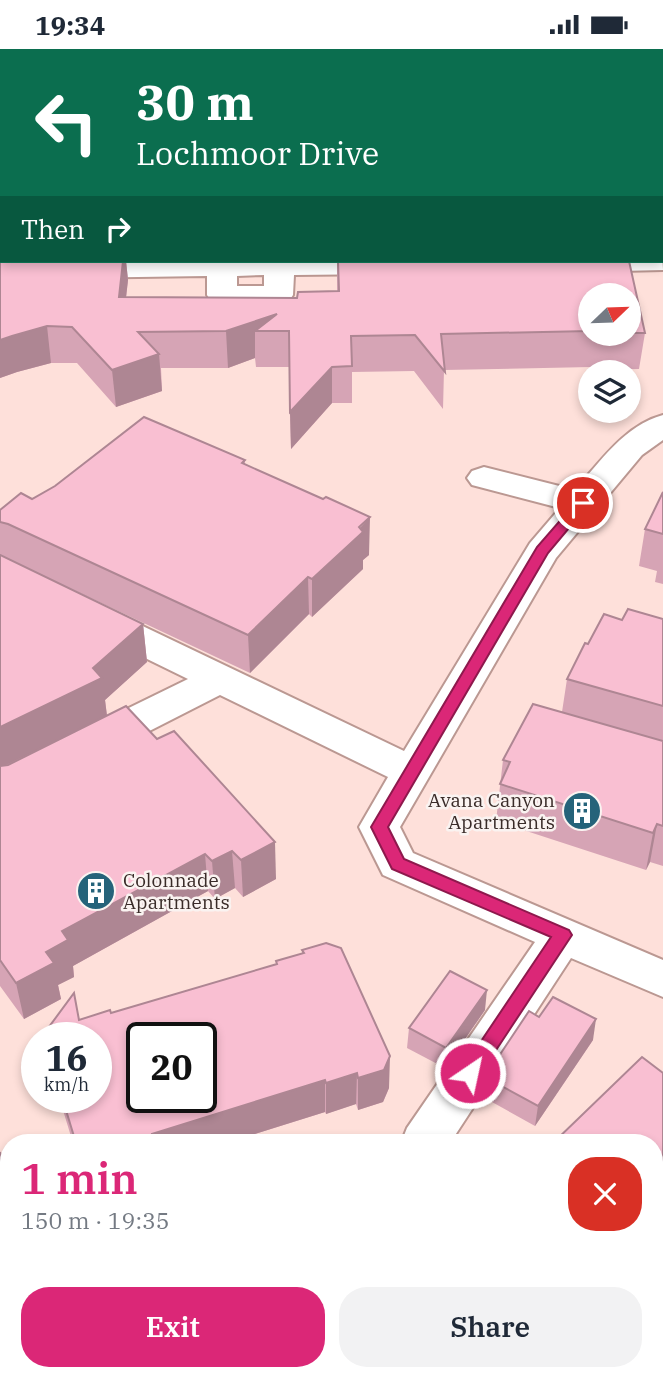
<!DOCTYPE html>
<html lang="en">
<head>
<meta charset="utf-8">
<style>
	:root { --surface:#fff; --page:#f2f2f3; --text:#1f2937; --muted:#747a83; --accent:#db2777 }
	body { margin:0; font-family:"IBM Plex Serif",serif; background:var(--page); color:var(--text); height:100vh; display:flex; flex-direction:column; font-size:26px; white-space:nowrap }
	* { box-sizing:border-box; margin:0 }
	p { font-size:23px; color:var(--muted) }
	.icon { flex:none; width:38px; height:38px; fill:none; stroke:currentColor; stroke-width:2; stroke-linecap:round; stroke-linejoin:round }
	.map { position:relative; flex:1; overflow:hidden }
	.sheet { position:absolute; left:0px; top:1085px; width:663px; height:247px; display:flex; flex-direction:column; background:var(--surface); border-radius:28px 28px 0 0; box-shadow:0 4px 10px #0003 }
	.sheet>* { flex:none }
	.guide { position:absolute; left:0px; top:0px; width:663px; height:214px; box-shadow:0 4px 10px #0003; background:#0b6e4f; color:#fff; overflow:hidden }
	.needle { width:46px; rotate:67deg }
	.buttons { position:absolute; left:578px; top:234px; display:grid; gap:14px }
	.buttons a { display:grid; place-items:center; width:63px; height:63px; border-radius:50%; background:var(--surface); box-shadow:0 4px 10px #0003; font-size:35px }
	.speed { position:absolute; left:21px; top:973px; display:flex; gap:14px; font-size:35px; font-weight:700; text-align:center }
	.speed>* { display:grid; place-content:center; width:91px; height:91px; border-radius:50%; background:var(--surface); box-shadow:0 4px 10px #0003; line-height:1 }
	.speed small { font-size:18px; font-weight:400 }
	.speed .limit { border:4px solid #111; border-radius:10px; background:#fff; color:#111 }
	.pin { position:absolute; display:grid; place-items:center; width:60px; height:60px; color:#fff; margin:-30px; border:4px solid #fff; border-radius:50%; box-shadow:0 2px 7px #0007 }
	.me { position:absolute; width:77px; margin:-38px; rotate:34deg; stroke-linejoin:round; filter:drop-shadow(0 0 5px #0008) }
	.turn { display:flex; align-items:center; gap:24px; height:147px; padding:0 21px; font-size:32px }
	.turn .icon { width:91px; height:91px; stroke-width:2.5 }
	.turn b { display:block; font-size:49px; line-height:60px }
	.then { display:flex; align-items:center; height:66px; padding:0 21px; background:#0003; gap:14px; font-size:26px }
	.round { display:grid; place-items:center; flex:none; width:74px; height:74px; border-radius:28px; background:var(--page) }
	.summary { display:flex; align-items:center; justify-content:space-between; height:119px; padding:0 21px }
	h1 { font-size:42px; font-weight:600; line-height:52px; color:var(--accent) }
	.button { display:flex; gap:14px; margin-top:auto; padding:14px 21px }
	.button a { flex:1; height:80px; border-radius:28px; background:var(--accent); color:#fff; font-size:28px; font-weight:600; line-height:80px; text-align:center }
	.button a+a { background:var(--page); color:var(--text) }
	.status { display:flex; justify-content:space-between; align-items:center; height:49px; padding:0 35px; background:var(--surface); direction:ltr }
	.status svg { height:19px; fill:currentColor }
	.map>svg:first-child { display:block }
	.lines { fill:none; stroke-linecap:round; stroke-linejoin:round }
	.minor-casing { stroke:#bb9892; stroke-width:4 }
	.minor { fill:#fff; fill-rule:evenodd }
	.wall { fill:#d6a4b5; fill-rule:evenodd }
	.shaded-wall { fill:#ae8693 }
	.building { fill:#f9bfd2; stroke:#ae8693; stroke-width:2; fill-rule:evenodd }
	.route { fill:#db2777; stroke:#8e194d; stroke-width:2 }
	.labels { text-anchor:middle; stroke-width:5; stroke-linejoin:round; paint-order:stroke }
	.poi-label { font-size:19px; fill:#392b28; stroke:#faf3f1; text-anchor:end }
</style>
</head>
<body>
<div class="status"><b>19:34</b><svg viewBox="0 0 49 12"><path d="M0 12V9h3v3zM5 12V6h3v6zM10 12V3h3v9zM15 12V0h3v12zM26 1h20v11H26zM47 4h2v5h-2z"/></svg></div>
<div class="map">
<svg width="663" height="1331" viewBox="0 0 663 1331">
	<rect width="100%" height="100%" fill="#fee0da"/>
	<g class="lines">
		<defs>
			<g id="minor">
				<rect x="0" y="48" width="2" height="16"/>
				<rect x="662" y="72" width="1" height="16"/>
				<polygon points="662,203 663,221 578,223 568,220 563,214 565,212 662,212"/>
				<path d="M0,212h400l3,4 -5,6 -10,3 -94,1 -1,20 -4,6c-23,6 -55,6 -78,0l-4,-6v-19l-207,3zM264,226v11h-27v-10z"/>
				<path d="M663,366v25l-21,15 -86,103 -156,269 13,26 250,107v37l-92,-39 -121,185h-49l6,-15 128,-186 -152,-67 -24,-48 29,-50 -168,-82 -206,105 -14,4v-33l188,-92 -188,-92v-27l13,4 391,187 126,-208 30,-35 -88,-23 -5,-7 5,-7 12,-4 91,23c25,-28 50,-65 88,-75z"/>
				<polygon points="9,1290 9,1323 31,1323 28,1331 0,1331 0,1293"/>
			</g>
		</defs>
		<use href="#minor" class="minor-casing"/>
		<use href="#minor" class="minor"/>
	</g>
	<g class="wall">
		<polygon points="663,0 663,38 662,38 662,2"/>
		<rect x="662" y="94" width="1" height="68"/>
		<path d="M2,98v114h124l2,19 -2,17 171,1 40,-7v-30h292l16,72 -6,36 -47,1 -1,-3 -147,3 -1,39 -29,-38 -62,1v31h-20l-41,46 -2,-82h-33l-1,-9 -27,10h-67l1,23 -46,16 -39,-44h-26l-34,9 -17,6v-223zM590,247h38v38h-38z"/>
		<polygon points="245,411 245,415 369,506 363,511 363,520 312,568 309,565 250,624 14,513 143,575 147,613 105,651 107,667 276,830 243,848 235,839 215,850 208,842 73,917 74,928 58,936 61,950 24,970 0,937 0,461 32,450"/>
		<polygon points="663,443 663,535 655,533 657,522 639,517 645,480"/>
		<polygon points="663,570 663,817 650,813 646,821 496,772 503,711 562,663 567,630 588,595 622,571"/>
		<polygon points="302,901 389,1039 383,1053 358,1061 356,1055 326,1065 325,1063 226,1094 73,1094 59,1048 96,1048 79,971 111,964 276,916 276,912 302,905"/>
		<polygon points="485,961 445,1019 407,999 409,979"/>
		<polygon points="539,968 593,991 535,1077 492,1053 493,1045 487,1042 489,1022"/>
		<polygon points="0,1103 9,1138 9,1196 0,1199"/>
		<polygon points="403,1323 509,1323 518,1331 412,1331"/>
		<polygon points="582,1323 654,1323 663,1331 591,1331"/>
	</g>
	<g class="shaded-wall">
		<polygon points="123,212 126,212 128,231 122,284 119,248"/>
		<polygon points="277,265 255,282 255,309 228,319 226,282"/>
		<polygon points="47,277 51,314 17,323 0,329 0,291 12,287"/>
		<polygon points="159,305 162,342 116,358 112,321"/>
		<polygon points="332,318 332,354 291,400 290,363"/>
		<polygon points="370,468 369,506 363,511 363,520 312,568 312,530"/>
		<polygon points="308,528 309,565 250,624 248,586"/>
		<polygon points="143,575 147,613 105,651 107,667 0,719 0,678 93,619"/>
		<polygon points="657,775 650,813 646,821 653,784"/>
		<polygon points="275,793 276,830 243,848 241,811"/>
		<polygon points="232,802 235,839 215,850 212,812"/>
		<polygon points="205,805 208,842 73,917 74,928 58,936 61,950 24,970 16,934 46,903 62,882"/>
		<polygon points="487,941 485,961 445,1019 446,999"/>
		<polygon points="596,970 593,991 535,1077 538,1057"/>
		<polygon points="390,1007 389,1039 383,1053 358,1061 358,1029"/>
		<polygon points="357,1024 356,1055 326,1065 326,1034"/>
		<polygon points="325,1031 325,1063 226,1094 153,1094 152,1085"/>
		<polygon points="0,1138 9,1172 9,1196 0,1199"/>
		<polygon points="147,1323 211,1323 189,1331 124,1331"/>
	</g>
	<g class="building">
		<polygon points="220,0 663,0 663,20 662,20 662,2 220,2"/>
		<rect x="662" y="94" width="1" height="33"/>
		<polygon points="2,98 2,175 0,175 0,106"/>
		<polygon points="0,197 2,197 2,212 123,212 119,248 297,249 298,243 339,242 338,212 629,212 645,284 628,284 628,247 590,247 590,282 441,285 445,323 415,286 351,287 352,317 332,318 290,363 289,282 255,282 277,265 226,282 138,283 159,305 112,321 72,278 47,277 12,287 0,291"/>
		<polygon points="144,368 245,411 242,414 323,450 326,448 370,468 359,478 363,483 312,530 308,528 248,586 8,475 0,473 0,461 21,444 32,450 55,437"/>
		<polygon points="663,443 663,485 645,480"/>
		<polygon points="0,506 143,575 93,619 102,629 0,678"/>
		<polygon points="628,560 663,570 663,657 567,630 585,594 588,595 604,565 622,571"/>
		<polygon points="533,655 663,692 663,777 657,775 653,784 500,735 510,713 503,711"/>
		<polygon points="126,657 157,690 174,682 275,793 241,811 232,802 212,812 205,805 62,882 68,891 46,903 54,914 16,934 0,911 0,717 8,716"/>
		<path d="M326,894l15,5 49,108 -6,14 -26,8 -1,-5 -31,10 -1,-3 -173,54 2,9h-78l-14,-46h34v-59h-52l-1,-3 31,-42 5,27 31,-10 1,3 166,-49 -1,-3 28,-8 -2,-3zM142,989h59v59h-59z"/>
		<polygon points="450,922 487,941 446,999 409,979"/>
		<polygon points="553,948 596,970 538,1057 494,1033 498,1027 489,1022 529,962 539,968"/>
		<polygon points="642,1008 663,1024 663,1331 626,1331 617,1323 654,1323 654,1094 553,1094"/>
		<polygon points="0,1103 8,1136 0,1138"/>
		<polygon points="0,1138 5,1161 0,1163"/>
		<polygon points="9,1322 9,1323 147,1323 124,1331 0,1331 0,1325"/>
		<polygon points="427,1323 509,1323 518,1331 436,1331"/>
	</g>
	<polygon class="route" points="583,449 590,454 548,504 388,778 404,810 569,881 572,886 477,1030 470,1033 463,1030 460,1024 463,1019 551,888 392,820 371,778 537,498 578,451"/>
	<defs>
		<symbol id="building-disc" viewBox="-11 -11 22 22"><circle r="9.5" fill="#25637a" stroke="#faf3f1"/><path d="M-4-6H4V6H1V3H-1V6H-4ZM-2.5-4.3h1.7v1.8h-1.7ZM.8-4.3h1.7v1.8H.8ZM-2.5-1h1.7V.8h-1.7ZM.8-1h1.7V.8H.8Z" fill="#fff"/></symbol>
	</defs>
	<g fill-rule="evenodd">
		<use href="#building-disc" x="560" y="740" width="44" height="44"/>
		<use href="#building-disc" x="74" y="820" width="44" height="44"/>
	</g>
	<g class="labels">
		<g class="poi-label">
			<text x="555" y="758">Avana Canyon<tspan x="555" dy="22">Apartments</tspan></text>
			<text x="123" y="838" text-anchor="start">Colonnade<tspan x="123" dy="22">Apartments</tspan></text>
		</g>
	</g>
</svg>
<div class="buttons">
<a><svg class="needle" viewBox="-14 -14 28 28"><path d="M0-13l5 13h-10z" fill="#e53935"/><path d="M0 13l5-13h-10z" fill="#747a83"/></svg></a>
<a><svg class="icon" aria-label="layers" viewBox="0 0 24 24"><path d="M12 4l9 5-9 5-9-5zM3 14l9 5 9-5"/></svg></a>
</div>
<div class="speed"><div>16<small>km/h</small></div><div class="limit">20</div></div>
<div class="pin" style="left:583px;top:454px;background:#d93025"><svg class="icon" aria-label="arrive" viewBox="0 0 24 24"><path d="M6 21V4h12l-3 4 3 4H6"/></svg></div>
<svg class="me" style="left:470px;top:1024px" viewBox="-20 -20 40 40"><circle r="17" fill="#db2777" stroke="#fff" stroke-width="3"/><path d="M0-11L8 9 0 5-8 9z" fill="#fff"/></svg>
<div class="guide">
<div class="turn"><svg class="icon" aria-label="left" viewBox="0 0 24 24"><path d="M17 20v-9H6M10 6l-5 5 5 5"/></svg><div><b>30 m</b>Lochmoor Drive</div></div>
<div class="then">Then<svg class="icon" aria-label="right" viewBox="0 0 24 24"><path d="M7 20v-9h11M14 6l5 5-5 5"/></svg></div>
</div>
<section class="sheet">
<div class="summary"><div><h1>1 min</h1><p>150 m · 19:35</p></div><a class="round" style="background:#d93025;color:#fff"><svg class="icon" aria-label="close" viewBox="0 0 24 24"><path d="M6 6l12 12M18 6L6 18"/></svg></a></div>
<div class="button"><a>Exit</a><a>Share</a></div>
</section>
</div>
</body>
</html>
